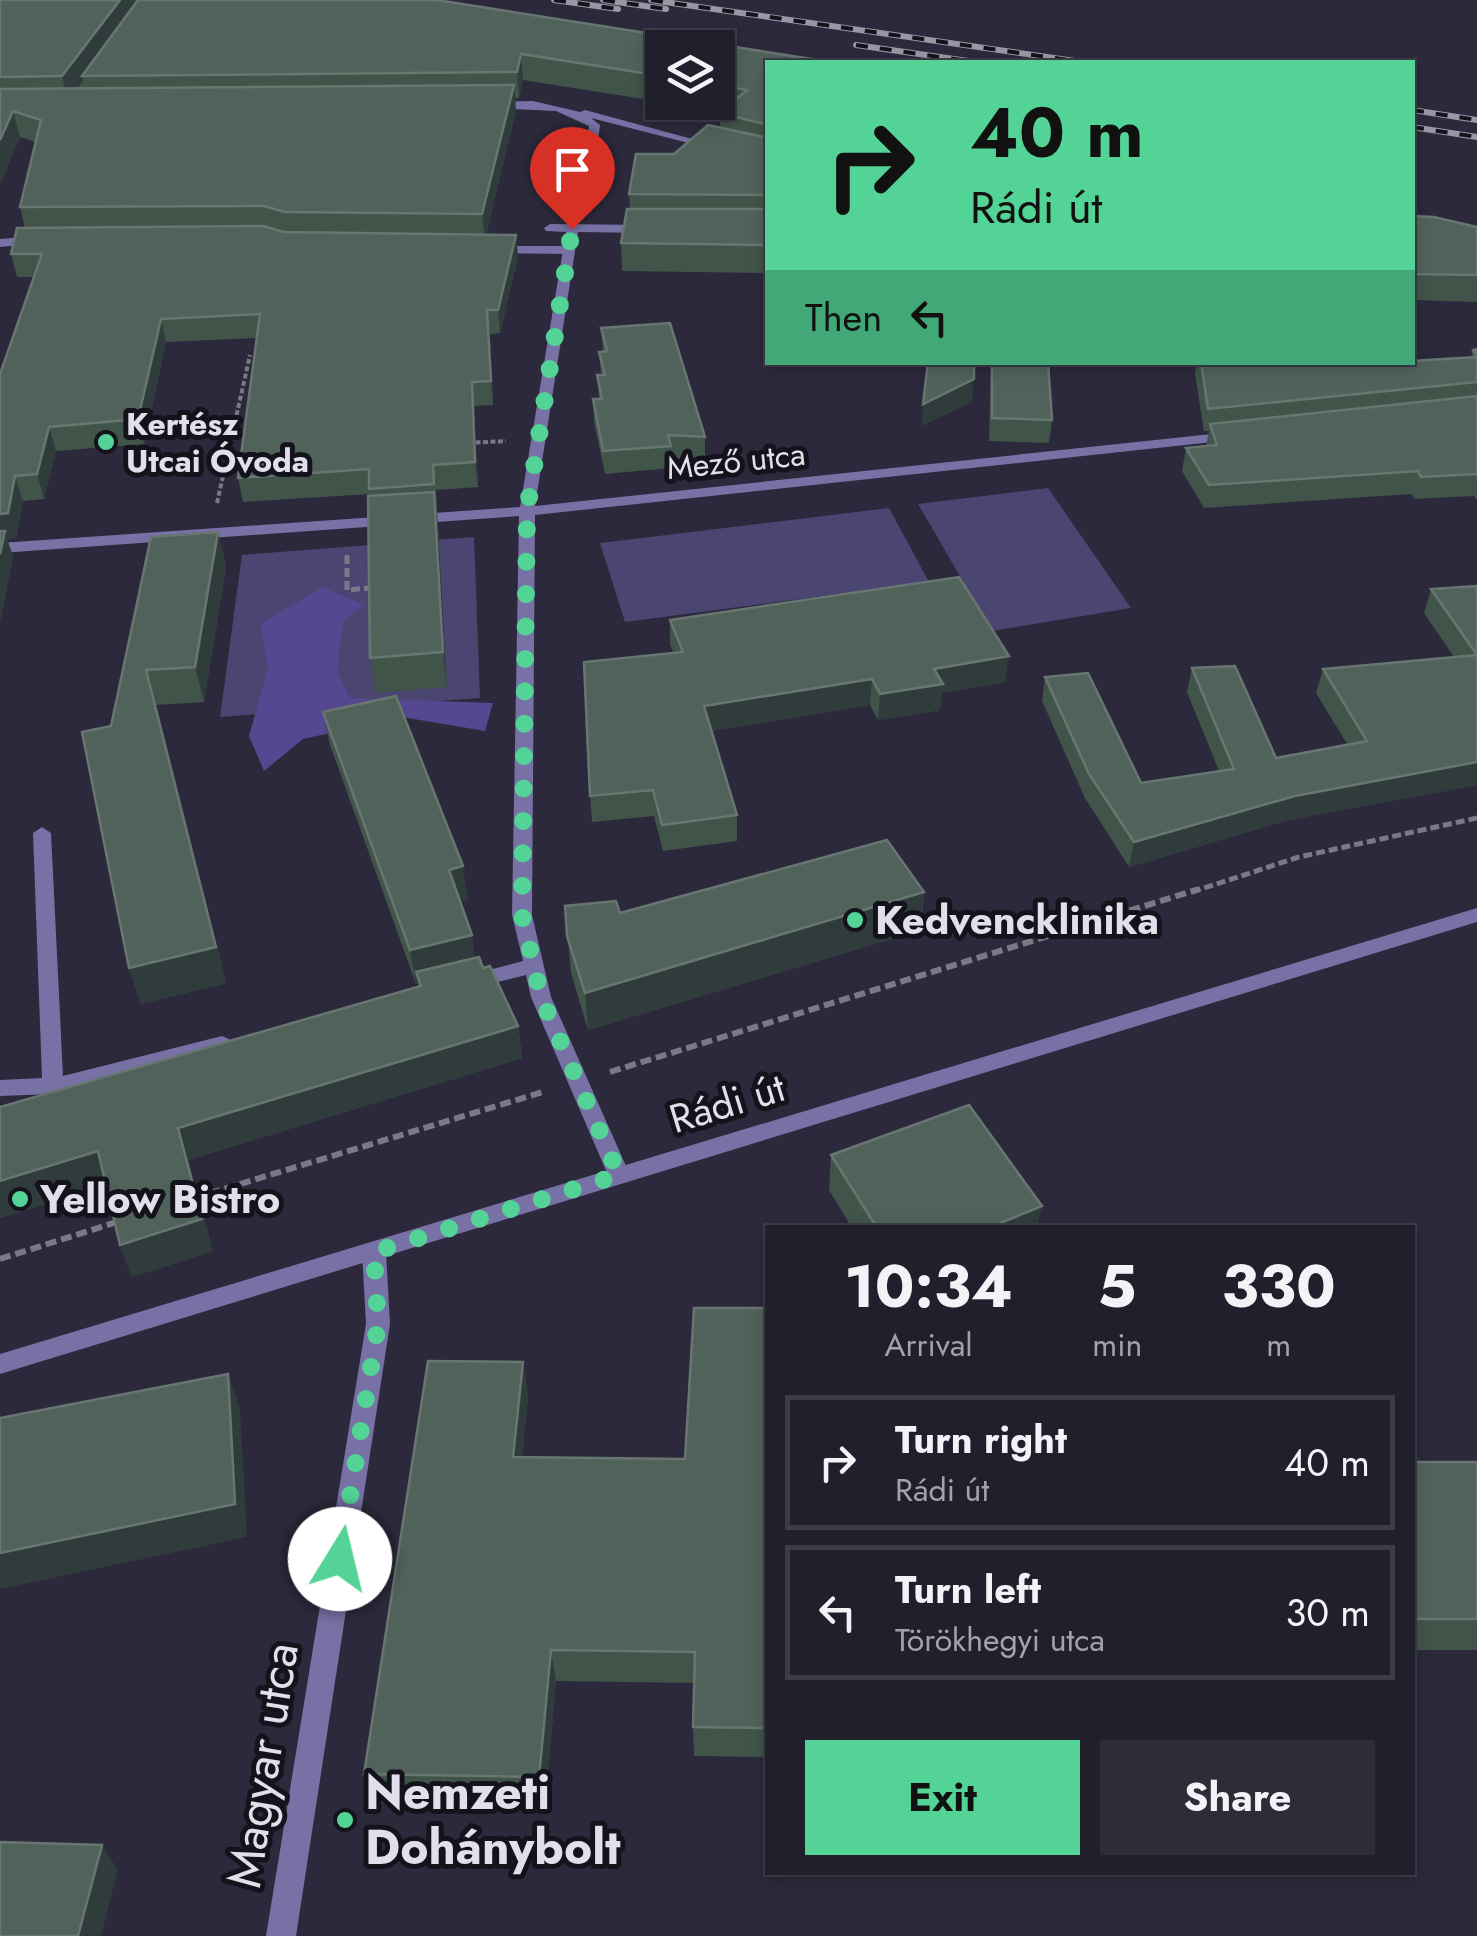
<!DOCTYPE html>
<html lang="en">
<head>
<meta charset="utf-8">
<style>
	:root { --surface:#201f2c; --page:#2d2c38; --text:#f1f3f6; --muted:#a2a2a9; --line:#3d3d48; --accent:#53d396 }
	body { margin:0; font-family:Jost,sans-serif; background:var(--page); color:var(--text); height:100vh; display:flex; flex-direction:column; font-size:38px; white-space:nowrap }
	* { box-sizing:border-box; margin:0 }
	p { font-size:32px; color:var(--muted) }
	.icon { flex:none; width:55px; height:55px; fill:none; stroke:currentColor; stroke-width:2; stroke-linecap:round; stroke-linejoin:round }
	.map { position:relative; flex:1; overflow:hidden }
	.details { position:absolute; left:765px; top:1225px; width:650px; height:650px; display:flex; flex-direction:column; background:var(--surface); border-radius:0px; box-shadow:0 5px 15px #0003,0 0 0 2px var(--line) }
	.details>* { flex:none }
	.guide { position:absolute; left:765px; top:60px; width:650px; height:305px; border-radius:0px; box-shadow:0 5px 15px #0003,0 0 0 2px var(--line); background:#53d396; color:#111; overflow:hidden }
	.fabs { position:absolute; left:645px; top:30px; display:grid; gap:20px }
	.fabs a { display:grid; place-items:center; width:90px; height:90px; border-radius:0px; background:var(--surface); box-shadow:0 5px 15px #0003,0 0 0 2px var(--line); font-size:50px }
	.pin { position:absolute; display:grid; place-items:center; width:85px; height:85px; color:#fff; margin:-102px -42px; border-radius:50% 50% 50% 0; rotate:-45deg; box-shadow:0 0 10px #0007 }
	.pin .icon { rotate:45deg }
	.me { position:absolute; width:110px; margin:-55px; rotate:9deg; stroke-linejoin:round; filter:drop-shadow(0 0 8px #0008) }
	.turn { display:flex; align-items:center; gap:35px; height:210px; padding:0 40px; font-size:45px }
	.turn .icon { width:130px; height:130px; stroke-width:2.5 }
	.turn b { display:block; font-size:70px; line-height:85px }
	.then { display:flex; align-items:center; height:95px; padding:0 40px; background:#0003; gap:20px; font-size:38px }
	.eta { display:flex; justify-content:space-evenly; align-items:center; height:170px; text-align:center }
	.eta b { font-size:60px; font-weight:700; line-height:70px }
	.cta { display:flex; gap:20px; margin-top:auto; padding:20px 40px }
	.cta a { flex:1; height:115px; border-radius:0px; background:var(--accent); color:#111; font-size:40px; font-weight:700; line-height:115px; text-align:center }
	.cta a+a { background:var(--page); color:var(--text) }
	ul { padding:0; list-style:none }
	li { display:flex; align-items:center; gap:30px; height:135px; margin:0 20px 15px; padding:0 20px; border:5px solid var(--line); border-radius:0px }
	li div { flex:1 }
	li b { display:block; font-size:38px }
	li em { font-style:normal }
	.map>svg:first-child { display:block }
	.green { fill:#4b4572 }
	.forest { fill:#554891 }
	.lines { fill:none; stroke-linecap:round; stroke-linejoin:round }
	.path-far2 { stroke:#7a7988; stroke-width:4; stroke-dasharray:5 2.5; stroke-linecap:butt }
	.path-far1 { stroke:#7a7988; stroke-width:5; stroke-dasharray:9 4; stroke-linecap:butt }
	.path { stroke:#7a7988; stroke-width:6; stroke-dasharray:11 5; stroke-linecap:butt }
	.service { fill:#7771a5; fill-rule:evenodd }
	.minor { fill:#7771a5; fill-rule:evenodd }
	.tertiary { fill:#7771a5; fill-rule:evenodd }
	.rail-casing { stroke:#9897a5; stroke-width:6 }
	.rail { stroke:#14131b; stroke-width:4; stroke-dasharray:12; stroke-linecap:butt }
	.wall { fill:#405449 }
	.shaded-wall { fill:#303c3c }
	.building { fill:#51625b; stroke:#687671; stroke-width:2.5 }
	.route { stroke:#53d396; stroke-width:18; stroke-dasharray:0 32.4 }
	.poi-dot { fill:#53d396; stroke:#14131b; stroke-width:4 }
	.labels { text-anchor:middle; stroke-width:10; stroke-linejoin:round; paint-order:stroke }
	.far-poi-label { font-size:32px; font-weight:bold; fill:#e0dfeb; stroke:#14131b; text-anchor:start }
	.far-street-label { font-size:32px; fill:#e0dfeb; stroke:#14131b }
	.poi-label { font-size:40px; font-weight:bold; fill:#e0dfeb; stroke:#14131b; text-anchor:start }
	.street-label { font-size:40px; fill:#e0dfeb; stroke:#14131b }
	.near-street-label { font-size:48px; fill:#e0dfeb; stroke:#14131b }
	.near-poi-label { font-size:48px; font-weight:bold; fill:#e0dfeb; stroke:#14131b; text-anchor:start }
</style>
</head>
<body>
<div class="map">
<svg width="1477" height="1936" viewBox="0 0 1477 1936">
	<rect width="100%" height="100%" fill="#2b293b"/>
	<g class="green">
		<polygon points="1048,488 1131,608 992,631 918,504"/>
		<polygon points="889,508 929,582 625,622 600,543"/>
		<polygon points="474,537 480,698 220,717 242,555"/>
	</g>
	<polygon class="forest" points="323,587 364,605 343,621 337,671 350,698 493,703 485,731 402,717 303,739 264,771 249,736 268,669 260,624"/>
	<g class="lines">
		<g class="path-far2">
			<polyline points="468,443 506,441"/>
			<polyline points="227,458 246,457"/>
			<polyline points="217,503 250,355"/>
		</g>
		<g class="path-far1">
			<polyline points="347,555 347,590 369,588"/>
			<polyline points="1192,892 1299,857 1477,818"/>
		</g>
		<g class="path">
			<polyline points="610,1072 1199,889"/>
			<polyline points="194,1198 546,1091"/>
			<polyline points="0,1259 120,1221"/>
		</g>
		<g class="service">
			<polygon points="533,101 580,112 585,110 718,146 712,149 591,118 600,125 590,203 584,207 578,203 589,126 556,111 492,108 487,105 492,102"/>
			<polygon points="38,236 42,237 42,243 0,247 0,239"/>
			<polygon points="491,246 568,246 574,250 568,254 487,253 485,250"/>
		</g>
		<g class="minor">
			<polygon points="550,224 648,225 654,229 648,233 578,232 535,506 1231,432 1238,436 1231,440 535,515 532,915 551,997 630,1175 627,1181 619,1184 611,1181 608,1175 531,997 526,975 469,989 459,982 462,977 523,961 512,915 519,516 0,553 0,543 520,507 566,232 546,231 544,228"/>
			<polygon points="42,827 51,833 63,1076 222,1036 229,1039 232,1044 229,1049 53,1094 0,1096 0,1080 42,1078 33,833"/>
			<polygon points="374,1243 382,1245 386,1252 390,1324 296,1936 266,1936 366,1324 362,1252 366,1245"/>
		</g>
		<polygon class="tertiary" points="1477,908 1477,922 0,1374 0,1354"/>
		<defs>
			<g id="rail">
				<polyline points="554,0 618,9"/>
				<polyline points="603,0 666,9"/>
				<polyline points="651,0 1082,62"/>
				<polyline points="856,45 975,62"/>
				<polyline points="1412,110 1477,120"/>
				<polyline points="1412,127 1477,137"/>
			</g>
		</defs>
		<use href="#rail" class="rail-casing"/>
		<use href="#rail" class="rail"/>
	</g>
	<g class="wall">
		<polygon points="0,0 437,0 831,62 768,62 768,273 622,271 621,243 627,209 630,209 629,194 636,154 674,154 708,125 720,127 720,113 723,111 667,102 718,102 718,48 662,48 662,102 523,80 519,98 515,98 516,111 486,234 516,235 518,257 500,333 490,334 493,405 474,406 478,487 436,490 447,687 376,693 370,658 368,496 370,496 370,494 243,502 238,478 257,338 166,342 144,444 56,451 44,499 23,501 16,538 7,539 13,556 0,622 0,374 34,277 17,277 11,254 17,228 25,228 20,207 36,142 20,137 0,184"/>
		<polygon points="1412,216 1477,227 1477,302 1412,300"/>
		<polygon points="601,328 705,437 705,460 671,458 671,468 605,474 594,422 593,399 599,399 597,375 601,375 599,352 603,352"/>
		<polygon points="1477,349 1477,500 1474,496 1415,499 1411,494 1204,508 1182,471 1186,448 1206,446 1209,431 1204,431 1195,374 1197,362 1259,362 1260,366 1412,362 1471,357 1473,350"/>
		<polygon points="991,362 1048,362 1052,420 1049,443 989,441"/>
		<polygon points="218,532 226,567 204,702 156,705 226,983 141,1004 129,968 111,726"/>
		<polygon points="1477,586 1477,785 1288,820 1129,867 1085,798 1042,701 1045,677 1141,783 1219,771 1187,692 1192,668 1276,758 1347,744 1316,693 1323,669 1454,657 1424,613 1431,589"/>
		<polygon points="670,620 1005,682 942,693 940,710 878,720 870,705 711,731 737,815 737,841 663,851 654,816 592,822 590,796 674,653 670,645"/>
		<polygon points="323,712 468,900 460,902 475,958 483,968 518,1026 522,1058 188,1160 213,1251 132,1277 120,1245 106,1185 0,1218 0,1107 419,986 418,983 416,984 330,745"/>
		<polygon points="924,892 921,930 588,1030 571,973 565,906 620,913"/>
		<polygon points="831,1155 1037,1228 852,1228 829,1190"/>
		<polygon points="768,1308 768,1757 694,1756 693,1727 694,1683 556,1681 545,1806 374,1803 364,1774 523,1362 528,1396 522,1457 685,1459"/>
		<rect x="1412" y="1462" width="65" height="188"/>
	</g>
	<g class="shaded-wall">
		<polygon points="120,0 143,0 82,76 83,81 68,101 62,76"/>
		<polygon points="521,54 523,80 519,98 517,72"/>
		<polygon points="514,85 516,111 485,241 482,214"/>
		<polygon points="13,111 20,137 0,184 0,140"/>
		<polygon points="516,235 518,257 500,333 498,310"/>
		<polygon points="487,310 490,334 493,405 491,381"/>
		<polygon points="161,319 166,342 144,444 138,419"/>
		<polygon points="974,379 972,402 922,426 923,404"/>
		<polygon points="472,382 474,406 478,487 475,462"/>
		<polygon points="49,427 56,451 44,499 37,474"/>
		<polygon points="15,476 23,501 16,538 7,539 13,556 0,622 0,514"/>
		<polygon points="434,492 438,526 447,687 443,652"/>
		<polygon points="218,532 226,567 204,702 195,667"/>
		<polygon points="1009,656 1005,682 942,693 940,710 878,720 880,694 934,669"/>
		<polygon points="146,670 226,983 141,1004 129,968"/>
		<polygon points="872,679 870,705 704,732 704,706"/>
		<polygon points="1477,762 1477,785 1288,820 1129,867 1134,842 1295,796"/>
		<polygon points="463,866 468,900 454,904 449,870"/>
		<polygon points="924,892 921,930 588,1030 585,993"/>
		<polygon points="472,935 477,969 416,972 418,983 416,984 410,950"/>
		<polygon points="518,1026 522,1058 188,1160 213,1251 132,1277 120,1245 178,1128"/>
		<polygon points="98,1151 111,1184 0,1218 0,1181"/>
		<polygon points="1042,1206 1037,1228 987,1228 987,1227"/>
		<polygon points="523,1362 528,1396 519,1491 513,1457"/>
		<polygon points="228,1374 240,1408 247,1537 0,1589 0,1553"/>
		<polygon points="551,1650 556,1681 545,1806 539,1777"/>
		<polygon points="102,1845 118,1870 101,1936 78,1936"/>
	</g>
	<g class="building">
		<polygon points="0,0 120,0 62,76 0,77"/>
		<polygon points="138,0 437,0 831,62 768,62 768,125 720,113 747,90 718,85 718,48 662,48 662,76 521,54 517,72 82,76"/>
		<polygon points="514,85 482,214 285,212 264,206 20,207 41,120 13,111 0,140 0,89"/>
		<polygon points="708,125 768,138 768,195 629,194 636,154 674,154"/>
		<polygon points="627,209 768,209 768,245 621,243"/>
		<polygon points="1412,216 1434,217 1477,227 1477,275 1412,274"/>
		<polygon points="263,226 284,232 516,235 498,310 487,310 491,381 472,382 475,462 433,465 434,484 369,489 369,469 238,478 260,314 161,319 138,419 49,427 37,474 15,476 8,513 0,514 0,374 42,254 11,254 17,228"/>
		<polygon points="670,323 705,437 668,435 671,446 603,451 593,399 602,399 597,375 605,375 599,352 607,351 601,328"/>
		<polygon points="1477,349 1477,382 1208,409 1201,362 1259,362 1260,366 1305,362 1412,362 1412,361 1477,357 1473,350"/>
		<polygon points="928,362 974,362 974,379 923,404"/>
		<polygon points="992,362 1048,362 1052,420 992,418"/>
		<polygon points="1477,396 1477,474 1421,477 1418,471 1209,485 1186,448 1217,445 1210,424"/>
		<polygon points="434,492 443,652 370,658 368,496"/>
		<polygon points="0,531 5,531 0,554"/>
		<polygon points="218,532 195,667 146,670 216,947 129,968 82,732 111,726 151,537"/>
		<polygon points="959,577 1009,656 934,669 943,684 880,694 872,679 704,706 737,815 662,825 653,790 590,796 584,662 683,652 670,620"/>
		<polygon points="1477,586 1477,762 1295,796 1134,842 1089,774 1045,677 1088,673 1141,783 1234,769 1192,668 1235,666 1276,758 1367,741 1323,669 1477,655 1431,589"/>
		<polygon points="396,696 463,866 449,870 472,935 410,950 323,712"/>
		<polygon points="887,840 924,892 585,993 567,936 565,906 616,901 620,913"/>
		<polygon points="479,957 483,968 490,966 518,1026 178,1128 202,1219 120,1245 98,1151 0,1181 0,1107 421,986 416,972"/>
		<polygon points="969,1105 1042,1206 988,1228 877,1228 831,1155"/>
		<polygon points="694,1308 768,1308 768,1728 693,1727 695,1652 551,1650 539,1777 364,1774 428,1361 523,1362 513,1457 685,1459"/>
		<polygon points="228,1374 235,1504 0,1553 0,1418"/>
		<rect x="1412" y="1462" width="65" height="157"/>
		<polygon points="0,1842 102,1845 78,1936 0,1936"/>
	</g>
	<g class="lines">
		<polyline class="route" points="340,1559 378,1324 374,1252 619,1175 541,997 522,915 527,511 572,229"/>
	</g>
	<g class="poi-dot">
		<circle cx="106" cy="442" r="10"/>
		<circle cx="855" cy="920" r="10"/>
		<circle cx="20" cy="1199" r="10"/>
		<circle cx="345" cy="1820" r="10"/>
	</g>
	<g class="labels">
		<g class="far-poi-label">
			<text x="126" y="435">Kertész<tspan x="126" dy="37">Utcai Óvoda</tspan></text>
		</g>
		<g class="far-street-label">
			<text transform="translate(736 461) rotate(-6)" y="11">Mező utca</text>
		</g>
		<g class="poi-label">
			<text x="875" y="934">Kedvencklinika</text>
			<text x="40" y="1213">Yellow Bistro</text>
		</g>
		<g class="street-label">
			<text transform="translate(727 1103) rotate(-17)" y="14">Rádi út</text>
		</g>
		<g class="near-street-label">
			<text transform="translate(262 1765) rotate(-81)" y="17">Magyar utca</text>
		</g>
		<g class="near-poi-label">
			<text x="365" y="1809">Nemzeti<tspan x="365" dy="55">Dohánybolt</tspan></text>
		</g>
	</g>
</svg>
<div class="fabs">
<a><svg class="icon" aria-label="layers" viewBox="0 0 24 24"><path d="M12 4l9 5-9 5-9-5zM3 14l9 5 9-5"/></svg></a>
</div>
<div class="pin" style="left:572px;top:229px;background:#d93025"><svg class="icon" aria-label="arrive" viewBox="0 0 24 24"><path d="M6 21V4h12l-3 4 3 4H6"/></svg></div>
<svg class="me" style="left:340px;top:1559px" viewBox="-20 -20 40 40"><circle r="19" fill="#fff"/><path d="M0-13L10 11 0 6-10 11z" fill="#53d396"/></svg>
<div class="guide">
<div class="turn"><svg class="icon" aria-label="right" viewBox="0 0 24 24"><path d="M7 20v-9h11M14 6l5 5-5 5"/></svg><div><b>40 m</b>Rádi út</div></div>
<div class="then">Then<svg class="icon" aria-label="left" viewBox="0 0 24 24"><path d="M17 20v-9H6M10 6l-5 5 5 5"/></svg></div>
</div>
<section class="details">
<div class="eta">
<div><b>10:34</b><p>Arrival</p></div>
<div><b>5</b><p>min</p></div>
<div><b>330</b><p>m</p></div>
</div>
<ul>
<li><svg class="icon" aria-label="right" viewBox="0 0 24 24"><path d="M7 20v-9h11M14 6l5 5-5 5"/></svg><div><b>Turn right</b><p>Rádi út</p></div><em>40 m</em></li>
<li><svg class="icon" aria-label="left" viewBox="0 0 24 24"><path d="M17 20v-9H6M10 6l-5 5 5 5"/></svg><div><b>Turn left</b><p>Törökhegyi utca</p></div><em>30 m</em></li>
</ul>
<div class="cta"><a>Exit</a><a>Share</a></div>
</section>
</div>
</body>
</html>
